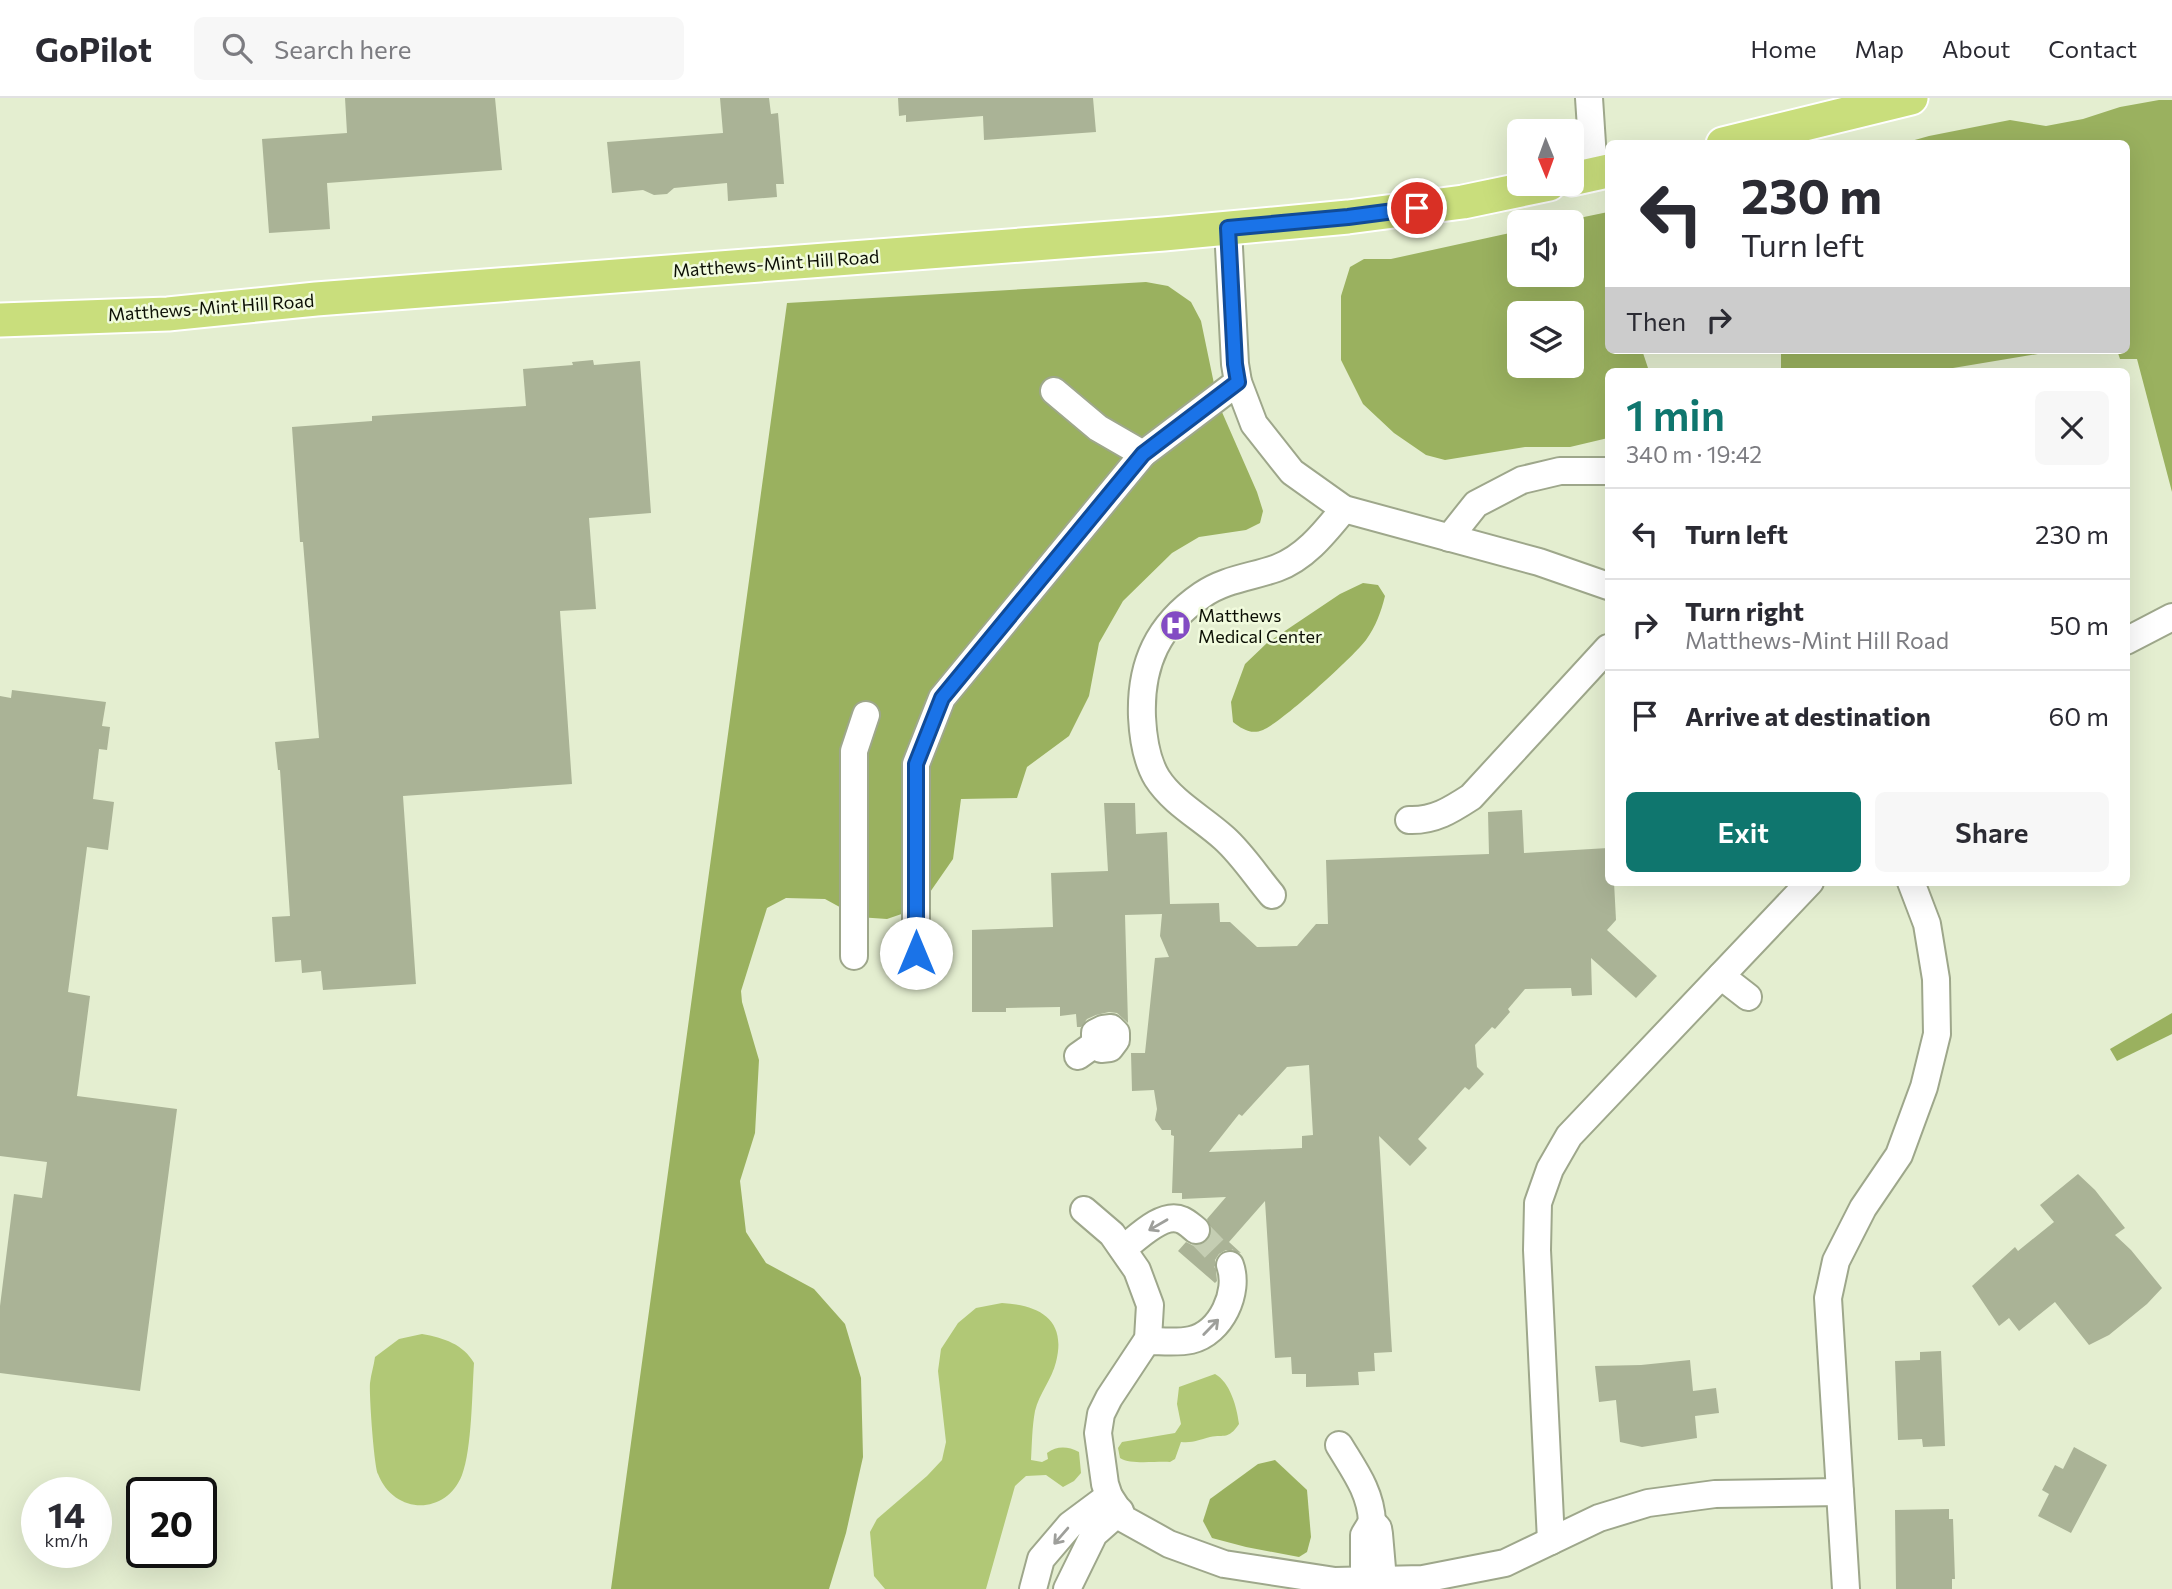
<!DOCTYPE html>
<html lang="en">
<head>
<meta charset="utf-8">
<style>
	:root { --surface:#fff; --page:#f7f7f7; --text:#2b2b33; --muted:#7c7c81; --line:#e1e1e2; --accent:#0f766e }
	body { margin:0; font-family:Commissioner,sans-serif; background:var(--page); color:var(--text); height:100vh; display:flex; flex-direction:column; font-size:26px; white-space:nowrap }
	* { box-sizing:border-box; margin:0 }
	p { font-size:23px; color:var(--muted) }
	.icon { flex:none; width:38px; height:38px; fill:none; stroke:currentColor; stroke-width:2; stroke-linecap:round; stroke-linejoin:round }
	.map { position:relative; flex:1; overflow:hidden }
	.side { position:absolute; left:1605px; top:270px; width:525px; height:518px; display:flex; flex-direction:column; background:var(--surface); border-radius:10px; box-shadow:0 7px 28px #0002 }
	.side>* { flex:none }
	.hud { position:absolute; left:1605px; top:42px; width:525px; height:214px; border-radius:10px; box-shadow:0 7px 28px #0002; background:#fff; color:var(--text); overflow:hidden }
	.needle { width:46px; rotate:179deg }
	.tools { position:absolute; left:1507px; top:21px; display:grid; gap:14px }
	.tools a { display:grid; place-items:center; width:77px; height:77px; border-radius:10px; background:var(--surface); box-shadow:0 7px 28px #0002; font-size:35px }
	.speed { position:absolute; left:21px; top:1379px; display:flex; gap:14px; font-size:35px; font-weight:700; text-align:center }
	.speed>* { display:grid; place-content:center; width:91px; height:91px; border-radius:50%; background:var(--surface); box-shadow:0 7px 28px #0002; line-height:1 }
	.speed small { font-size:18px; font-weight:400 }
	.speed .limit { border:4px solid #111; border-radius:10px; background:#fff; color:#111 }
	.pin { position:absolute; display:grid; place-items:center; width:60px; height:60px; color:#fff; margin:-30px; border:4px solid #fff; border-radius:50%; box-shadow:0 2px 7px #0007 }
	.me { position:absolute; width:77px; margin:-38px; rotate:0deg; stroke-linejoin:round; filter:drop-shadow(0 0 5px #0008) }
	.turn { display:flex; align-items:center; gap:24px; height:147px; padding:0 21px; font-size:32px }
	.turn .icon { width:91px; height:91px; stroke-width:2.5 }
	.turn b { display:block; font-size:49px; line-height:60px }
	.then { display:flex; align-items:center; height:66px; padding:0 21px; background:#0003; gap:14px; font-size:26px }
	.round { display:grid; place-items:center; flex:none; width:74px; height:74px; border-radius:10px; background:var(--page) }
	.summary { display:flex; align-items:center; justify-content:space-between; height:119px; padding:0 21px }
	h1 { font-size:42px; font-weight:600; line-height:52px; color:var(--accent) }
	.cta { display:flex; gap:14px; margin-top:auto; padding:14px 21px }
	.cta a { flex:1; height:80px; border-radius:10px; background:var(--accent); color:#fff; font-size:28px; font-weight:600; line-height:80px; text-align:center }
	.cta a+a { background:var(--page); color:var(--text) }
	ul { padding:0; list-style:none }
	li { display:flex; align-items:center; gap:21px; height:91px; padding:0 21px; border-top:2px solid var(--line) }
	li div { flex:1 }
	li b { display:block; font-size:26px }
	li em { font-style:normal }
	header { display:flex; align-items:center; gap:42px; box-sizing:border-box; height:98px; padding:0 35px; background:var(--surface); border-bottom:2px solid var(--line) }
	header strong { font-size:33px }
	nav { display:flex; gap:38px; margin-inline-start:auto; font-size:24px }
	.search { width:490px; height:63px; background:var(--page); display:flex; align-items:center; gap:18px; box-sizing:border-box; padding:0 24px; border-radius:10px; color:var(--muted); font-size:26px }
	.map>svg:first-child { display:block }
	.forest { fill:#9ab15f; fill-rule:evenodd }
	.water { fill:#b1c876 }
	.building { fill:#aab396; fill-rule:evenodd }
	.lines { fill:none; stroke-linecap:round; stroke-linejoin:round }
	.minor-tunnel { stroke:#c4cdb2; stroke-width:26; stroke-dasharray:26 13; stroke-linecap:butt }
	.minor-casing { stroke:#9ea78b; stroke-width:30 }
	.major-casing { stroke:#fff; stroke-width:37 }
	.minor { stroke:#fff; stroke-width:26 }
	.major { stroke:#c9de7c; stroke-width:33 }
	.oneway { stroke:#9e9f9b }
	.route-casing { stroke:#114b97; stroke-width:18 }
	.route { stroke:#1a73e8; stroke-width:12 }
	.labels { text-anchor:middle; stroke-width:5; stroke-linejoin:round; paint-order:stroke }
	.street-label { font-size:18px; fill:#0c0f05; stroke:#f1fbdd }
	.poi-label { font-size:18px; fill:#0c0f05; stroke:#f1fbdd; text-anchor:start }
</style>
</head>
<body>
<header>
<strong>GoPilot</strong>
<div class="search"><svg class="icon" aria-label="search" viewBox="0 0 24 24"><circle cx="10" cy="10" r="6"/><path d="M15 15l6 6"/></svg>Search here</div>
<nav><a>Home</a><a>Map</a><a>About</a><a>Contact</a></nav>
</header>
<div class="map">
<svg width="2172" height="1491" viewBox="0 0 2172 1491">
	<rect width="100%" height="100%" fill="#e4eed0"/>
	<g class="forest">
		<polygon points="2159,2 2172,2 2172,394 2137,261 2120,261 2117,252 2126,252 2126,46 1904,45 1929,38 2010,22 2046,28 2083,21 2120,9"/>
		<path d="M1608,114v138h34l7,21h-41v67l-38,9h-45l-80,13 -19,-5 -32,-22 -31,-29 -22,-44v-64l9,-29 14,-8h27l128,-28v44h53v-53h-12zM1572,215v53h-53v-53z"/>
		<polygon points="1146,184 1168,188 1191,204 1201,223 1218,305 1257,394 1263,413 1260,425 1246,432 1199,439 1172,455 1123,503 1099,545 1089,598 1069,638 1027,669 1017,700 961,701 953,761 919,810 887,821 858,819 825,801 786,800 767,810 741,893 742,904 759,962 755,1035 740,1083 746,1134 766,1165 814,1191 845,1226 861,1280 863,1359 846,1435 829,1491 611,1491 787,205"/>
		<polygon points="1781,252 2062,252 1953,270 1950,273 1781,273"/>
		<path d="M1363,485l15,2 7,11c-4,16 -9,30 -19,44 -13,17 -85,83 -103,90 -12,5 -21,-1 -30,-8l-2,-20 14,-38 22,-21 73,-49z"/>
		<polygon points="2172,915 2172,936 2117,963 2110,951"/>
		<polygon points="1275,1362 1307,1392 1311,1439 1307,1454 1299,1459 1246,1449 1212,1440 1203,1423 1210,1401 1258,1366"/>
	</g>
	<g class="water">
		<path d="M1002,1205c37,2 65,16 54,59 -4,17 -17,32 -21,49 -3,16 -3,33 -4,49l11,2 6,-3 -1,-6c10,-7 20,-7 32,-1l2,21 -7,8 -11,6 -17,-12 -20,1 -11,10 -29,103h-101l-11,-13 -4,-44 7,-13 50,-43 15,-16 4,-18 -8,-71 3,-22 17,-26 18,-15z"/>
		<path d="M422,1236c22,4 41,10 52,29 -2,29 -2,86 -12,112 -16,41 -68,40 -84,-1 -4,-9 -9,-80 -8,-91 1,-9 4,-18 5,-26l24,-18z"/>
		<path d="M1215,1276c15,8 22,33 24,50 -11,16 -14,10 -29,13 -12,3 -16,6 -29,5l-6,17 -5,3c-15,-1 -39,3 -50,-4l-2,-10 4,-6 53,-9 6,-9 -4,-20 2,-17z"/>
	</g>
	<g class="building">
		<polygon points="345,0 495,0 502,72 327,85 330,131 269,135 262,41 347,35"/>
		<polygon points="720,0 769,0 771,16 778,15 784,86 776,86 777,99 728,103 727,85 674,90 667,96 654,97 643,92 612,95 607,44 723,35"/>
		<polygon points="898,0 1093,0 1096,34 984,42 983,18 906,24 906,17 899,18"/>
		<polygon points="593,262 594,267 640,263 651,415 589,420 596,511 560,513 572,686 403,698 416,886 323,892 321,873 302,875 301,862 275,864 272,819 290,818 280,672 278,672 275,644 319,640 303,444 300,444 292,329 372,323 372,318 526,308 523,271 573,267 572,264"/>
		<polygon points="12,592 106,604 102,628 110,629 107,652 99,651 93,701 114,704 108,752 87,749 68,894 90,898 77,998 177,1011 140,1293 0,1275 0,1208 14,1096 42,1100 47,1064 0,1058 0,598 11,600"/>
		<path d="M1104,705h31l1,31 31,-2 3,72 49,-1 1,19h10l27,25 40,-1 19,-22h12l-2,-64 163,-6 -1,-42 34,-2 2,43 84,-5v34h6l2,38 -9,10 50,46 -21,22 -45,-40 1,37 -20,1 -1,-8 -46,1 -17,20 2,3 -15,17 -3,-2 -17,18 2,22 7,7 -15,16 -4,-3 -47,52 9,9 -17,18 -31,-30 13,216 -18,1 1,18 -17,1 1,13 -53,2v-13h-14l-1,-17 -16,1 -10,-157 -36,41 12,11 -15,-3 -7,4 -4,6 2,21 -2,2 -37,-32 8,-9 8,4 7,-1 7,-5 4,-8 -5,-13 19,-22 -44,2v-6h-10l2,-57 -3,-1v-5h-9l-7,-10 2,-11 -3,-19 -22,1 -1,-38h14l10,-95 14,-1 -9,-21 2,-22 -37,1 3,108 -11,-10 -8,-1 -13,3 -9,4 -6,8h-4l-1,-13 -16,2v-9l-54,1v4h-34v-82l81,-3 -2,-54 57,-2zM1309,967l4,70 -11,1v12l-93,4 30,-38 3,2 45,-49z"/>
		<polygon points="2078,1076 2095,1092 2125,1130 2115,1137 2131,1152 2162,1190 2147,1206 2109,1237 2089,1247 2055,1204 2019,1233 2009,1220 1999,1228 1972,1188 2015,1149 2018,1153 2054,1124 2040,1107"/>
		<polygon points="1941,1253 1945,1348 1923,1349 1922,1341 1898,1342 1895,1263 1920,1262 1920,1254"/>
		<polygon points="1690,1262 1693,1293 1716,1290 1719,1315 1695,1318 1697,1340 1642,1349 1620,1344 1616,1302 1599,1304 1595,1268 1641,1267"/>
		<polygon points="2074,1349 2107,1367 2071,1435 2038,1418 2049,1396 2042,1392 2055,1367 2063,1371"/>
		<polygon points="1949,1411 1949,1421 1953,1421 1955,1481 1952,1481 1952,1491 1896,1491 1895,1412"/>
	</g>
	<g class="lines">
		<polyline class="minor-tunnel" points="1196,1132 1230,1167"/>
		<defs>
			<g id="minor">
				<polyline points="1589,0 1594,76"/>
				<polyline points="1228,130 1235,266 1238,284 1254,326 1292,374 1344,411 1539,464 1608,488"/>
				<polyline points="1054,293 1098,330 1143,356"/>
				<polyline points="1449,440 1476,406 1522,382 1560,373 1608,373"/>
				<polyline points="2126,543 2172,519"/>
				<path d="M1409,722c25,1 42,-10 62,-23l137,-149"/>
				<path d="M1272,797c-16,-19 -30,-41 -48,-57 -22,-20 -51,-35 -67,-60 -11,-18 -14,-41 -15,-61 -2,-53 16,-92 60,-122 23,-16 50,-18 75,-27 29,-11 48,-36 67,-59"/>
				<polyline points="916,855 916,666 942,600 1143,356 1238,284"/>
				<polyline points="854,858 854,653 866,617"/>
				<polyline points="1721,878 1748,899"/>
				<polyline points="1078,958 1095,946 1101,951 1110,950 1116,942 1116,935 1111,930 1103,931 1095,935 1095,946"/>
				<polyline points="1084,1112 1112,1136 1137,1172 1150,1207 1148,1241 1109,1300 1101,1316 1098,1335 1105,1386 1109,1398 1124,1421 1169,1446 1224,1466 1335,1483 1423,1481 1505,1465 1599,1420 1648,1405 1715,1396 1840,1394"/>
				<path d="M1123,1151c14,-11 40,-38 59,-29 5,2 10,7 14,10"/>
				<path d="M1147,1243c14,0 31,2 44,-1 30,-7 49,-48 39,-75"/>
				<path d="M1339,1347c15,25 32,47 33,77"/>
				<polyline points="1551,1443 1537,1152 1538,1105 1550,1071 1569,1038 1810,784"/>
				<polyline points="1364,1482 1364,1437 1372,1424 1378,1430 1379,1436 1383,1482"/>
				<polyline points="1033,1491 1041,1461 1070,1427 1109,1398"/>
				<polyline points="1067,1491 1094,1436 1120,1413"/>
				<polyline points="1846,1491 1828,1200 1836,1163 1863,1110 1899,1057 1924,989 1937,936 1936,881 1927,826 1911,784"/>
			</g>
			<g id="major">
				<polyline points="1723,46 1911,0"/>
				<polyline points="1572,81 1608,73"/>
				<polyline points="0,222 168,216 316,201 1164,136 1348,119 1463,104 1549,86"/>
			</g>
		</defs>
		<use href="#minor" class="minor-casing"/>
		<use href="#major" class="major-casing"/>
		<use href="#minor" class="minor"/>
		<use href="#major" class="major"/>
	</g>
	<defs><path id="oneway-shaft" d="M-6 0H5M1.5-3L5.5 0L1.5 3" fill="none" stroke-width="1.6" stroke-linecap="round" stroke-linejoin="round" transform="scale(1.75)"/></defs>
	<g class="oneway">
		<use href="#oneway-shaft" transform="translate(1158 1127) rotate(150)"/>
		<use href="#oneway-shaft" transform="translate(1211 1229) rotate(-46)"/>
		<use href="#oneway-shaft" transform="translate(1061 1438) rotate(131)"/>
	</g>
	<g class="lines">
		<defs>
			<polyline id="route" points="916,855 916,666 942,600 1143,356 1238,284 1235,266 1228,130 1348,119 1417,110"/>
		</defs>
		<use href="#route" class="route-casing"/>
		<use href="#route" class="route"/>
	</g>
	<defs>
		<symbol id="hospital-disc" viewBox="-11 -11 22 22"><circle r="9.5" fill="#834cc3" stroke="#f1fbdd"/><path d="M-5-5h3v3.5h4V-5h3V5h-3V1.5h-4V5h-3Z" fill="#fff"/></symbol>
	</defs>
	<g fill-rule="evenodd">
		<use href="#hospital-disc" x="1158" y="510" width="35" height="35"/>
	</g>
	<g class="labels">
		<g class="street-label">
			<text transform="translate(776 166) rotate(-4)" y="6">Matthews-Mint Hill Road</text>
			<text transform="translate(211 210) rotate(-4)" y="6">Matthews-Mint Hill Road</text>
		</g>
		<g class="poi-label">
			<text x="1198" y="524">Matthews<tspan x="1198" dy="21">Medical Center</tspan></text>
		</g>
	</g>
</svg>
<div class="tools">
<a><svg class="needle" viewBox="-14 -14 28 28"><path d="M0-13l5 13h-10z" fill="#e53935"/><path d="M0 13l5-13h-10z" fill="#7c7c81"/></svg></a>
<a><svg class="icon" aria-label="sound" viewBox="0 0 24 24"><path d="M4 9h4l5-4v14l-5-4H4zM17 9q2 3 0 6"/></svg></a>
<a><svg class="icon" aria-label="layers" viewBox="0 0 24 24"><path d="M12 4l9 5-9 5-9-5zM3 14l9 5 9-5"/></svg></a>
</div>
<div class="speed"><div>14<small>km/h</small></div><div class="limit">20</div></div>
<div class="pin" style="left:1417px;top:110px;background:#d93025"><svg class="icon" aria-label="arrive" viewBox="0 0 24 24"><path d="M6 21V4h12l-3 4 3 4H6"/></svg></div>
<svg class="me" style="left:916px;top:855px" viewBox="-20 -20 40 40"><circle r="19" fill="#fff"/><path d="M0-13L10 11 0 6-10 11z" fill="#1a73e8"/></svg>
<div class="hud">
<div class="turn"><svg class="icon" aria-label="left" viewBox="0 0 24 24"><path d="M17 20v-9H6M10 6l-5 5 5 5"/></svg><div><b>230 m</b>Turn left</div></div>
<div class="then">Then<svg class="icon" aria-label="right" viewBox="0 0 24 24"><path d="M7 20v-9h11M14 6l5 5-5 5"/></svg></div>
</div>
<section class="side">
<div class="summary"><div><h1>1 min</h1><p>340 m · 19:42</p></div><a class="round"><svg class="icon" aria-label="close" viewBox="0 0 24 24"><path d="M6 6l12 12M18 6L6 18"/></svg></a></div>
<ul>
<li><svg class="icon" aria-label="left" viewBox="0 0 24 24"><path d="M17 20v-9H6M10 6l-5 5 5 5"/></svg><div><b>Turn left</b></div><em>230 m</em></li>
<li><svg class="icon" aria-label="right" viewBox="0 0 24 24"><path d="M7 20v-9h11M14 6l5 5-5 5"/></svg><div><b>Turn right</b><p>Matthews-Mint Hill Road</p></div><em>50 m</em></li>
<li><svg class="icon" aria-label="arrive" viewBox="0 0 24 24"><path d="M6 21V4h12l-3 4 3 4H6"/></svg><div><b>Arrive at destination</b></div><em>60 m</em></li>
</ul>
<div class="cta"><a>Exit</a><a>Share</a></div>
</section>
</div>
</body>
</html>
